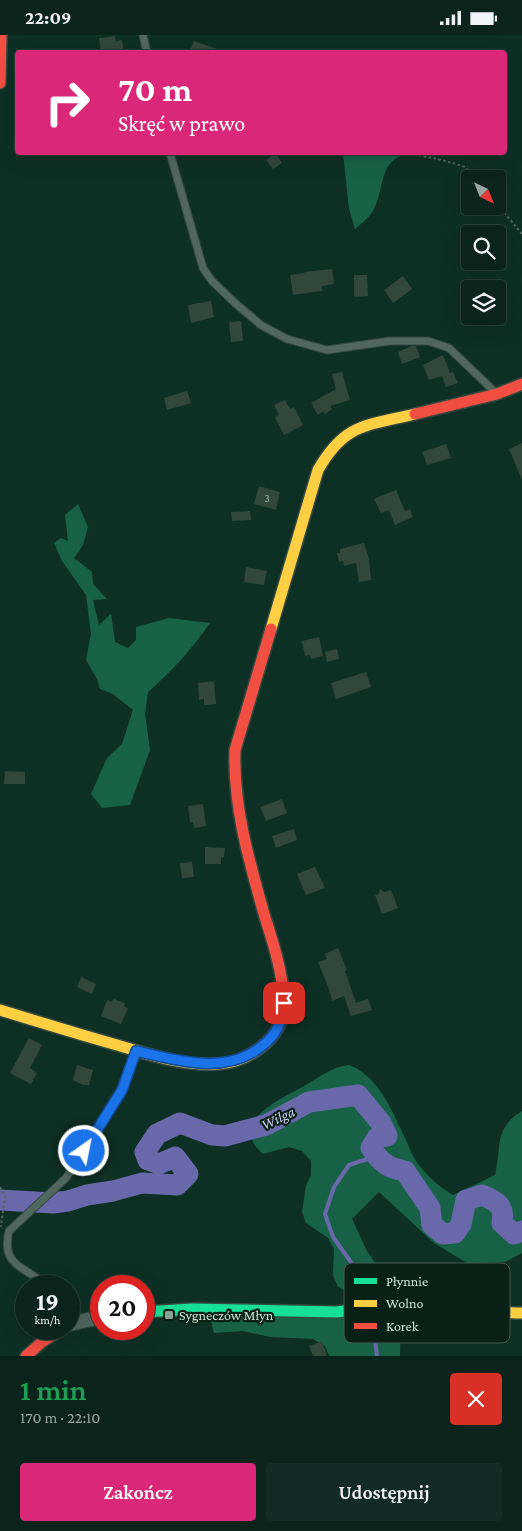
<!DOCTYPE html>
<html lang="pl">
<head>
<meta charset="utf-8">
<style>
	:root { --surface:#0a231b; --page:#132b24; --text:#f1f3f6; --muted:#99a4a3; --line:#2a403a; --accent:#db2777 }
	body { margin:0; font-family:"Crimson Pro",serif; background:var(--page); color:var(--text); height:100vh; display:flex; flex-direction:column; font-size:19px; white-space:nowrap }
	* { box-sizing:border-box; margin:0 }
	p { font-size:16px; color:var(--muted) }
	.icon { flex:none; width:28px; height:28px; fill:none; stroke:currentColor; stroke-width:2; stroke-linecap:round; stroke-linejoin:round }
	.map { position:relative; height:1321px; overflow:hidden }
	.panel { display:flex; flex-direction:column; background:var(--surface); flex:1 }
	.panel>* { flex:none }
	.guide { position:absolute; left:15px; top:15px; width:492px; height:105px; border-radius:5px; box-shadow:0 5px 20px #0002,0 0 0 1px var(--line); background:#db2777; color:#fff; overflow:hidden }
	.needle { width:32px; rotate:137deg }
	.controls { position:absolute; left:461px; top:135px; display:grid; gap:10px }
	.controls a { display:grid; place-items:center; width:45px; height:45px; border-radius:5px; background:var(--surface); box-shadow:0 5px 20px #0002,0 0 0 1px var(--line); font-size:25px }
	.speed { position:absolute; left:15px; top:1240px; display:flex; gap:10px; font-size:25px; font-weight:700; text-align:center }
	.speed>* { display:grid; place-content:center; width:65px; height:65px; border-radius:50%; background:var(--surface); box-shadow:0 5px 20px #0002,0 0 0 1px var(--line); line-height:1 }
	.speed small { font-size:12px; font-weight:400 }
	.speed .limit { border:8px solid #d22; background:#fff; color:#111 }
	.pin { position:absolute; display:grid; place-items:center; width:42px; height:42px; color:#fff; margin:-21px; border-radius:10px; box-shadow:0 2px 8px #0006 }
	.me { position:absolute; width:55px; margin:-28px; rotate:33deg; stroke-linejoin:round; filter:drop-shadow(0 0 4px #0008) }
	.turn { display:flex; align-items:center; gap:18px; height:105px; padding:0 20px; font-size:22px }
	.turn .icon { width:65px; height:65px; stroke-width:2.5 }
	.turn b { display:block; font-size:35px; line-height:42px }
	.round { display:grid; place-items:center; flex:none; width:52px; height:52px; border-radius:5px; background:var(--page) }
	.overview { display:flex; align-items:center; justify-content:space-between; height:85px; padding:0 20px }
	h1 { font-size:30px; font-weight:600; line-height:38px; color:#1e9e55 }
	.cta { display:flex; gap:10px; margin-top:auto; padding:10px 20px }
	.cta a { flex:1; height:58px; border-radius:5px; background:var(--accent); color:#fff; font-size:20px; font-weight:600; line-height:58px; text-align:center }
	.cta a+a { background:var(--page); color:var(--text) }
	.status { display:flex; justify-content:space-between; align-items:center; height:35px; padding:0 25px; background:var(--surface); direction:ltr }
	.status svg { height:14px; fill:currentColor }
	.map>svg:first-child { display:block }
	.forest { fill:#176247 }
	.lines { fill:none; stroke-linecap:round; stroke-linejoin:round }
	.stream { stroke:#6868aa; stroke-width:4 }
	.river { stroke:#6868aa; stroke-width:21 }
	.building { fill:#32473c }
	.lane-casing { stroke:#334940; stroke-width:9 }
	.street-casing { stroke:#334940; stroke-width:16 }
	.fast-casing { stroke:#334940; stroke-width:14 }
	.slow-casing { stroke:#334940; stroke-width:14 }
	.jam-casing { stroke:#334940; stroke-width:14 }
	.path { stroke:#546a61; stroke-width:2; stroke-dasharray:2.5 2.5; stroke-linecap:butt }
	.lane { stroke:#50675f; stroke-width:7 }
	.street { stroke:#50675f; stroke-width:14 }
	.fast { stroke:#16e098; stroke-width:11 }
	.slow { stroke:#ffcf43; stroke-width:11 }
	.jam { stroke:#f24e42; stroke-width:11 }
	.route-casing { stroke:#114b97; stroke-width:12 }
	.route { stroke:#1a73e8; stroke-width:9 }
	.poi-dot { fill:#88a598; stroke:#092016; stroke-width:2 }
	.labels { text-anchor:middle; stroke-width:4.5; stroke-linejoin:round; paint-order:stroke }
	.number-label { font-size:11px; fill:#a3bdb0 }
	.poi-label { font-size:14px; fill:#c9e4d6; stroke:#092016; text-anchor:start }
	.water-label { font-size:15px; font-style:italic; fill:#cfd0f9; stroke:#092016 }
	.key { fill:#092016; stroke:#435b50; stroke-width:1 }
	.key-label { font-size:14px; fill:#c9e4d6 }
</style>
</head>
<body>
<div class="status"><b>22:09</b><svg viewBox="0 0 49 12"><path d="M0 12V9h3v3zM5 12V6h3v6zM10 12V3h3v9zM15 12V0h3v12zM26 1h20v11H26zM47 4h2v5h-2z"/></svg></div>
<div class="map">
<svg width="522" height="1321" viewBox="0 0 522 1321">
	<rect width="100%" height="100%" fill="#0e2f24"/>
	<g class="forest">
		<path d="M343,118h70c-35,4 -27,31 -39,56 -4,8 -12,14 -19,20l-6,-20z"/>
		<path d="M78,469l10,23 -5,18 -9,13 18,14 1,12 14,15 -14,1 6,25 12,-11 4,28 13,6 8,-8v-13l33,-9 41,5c-18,26 -38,48 -62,69l-3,22 5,36 -20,55 -28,3 -11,-14 16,-36 15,-14 11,-34 -20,-16 -13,-5 -3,-10 -11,-19 5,-26 -5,-39 -24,-34 -8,-18 7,-5 7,3 -3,-26z"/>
		<path d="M349,1030c30,11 44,48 57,75 3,7 6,15 10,21 10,14 23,26 37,34l42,-20c7,-28 -2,-46 27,-64v142l-17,9 -38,1 -33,-20 -55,-51 -27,27 15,32 21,30 13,35 -1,40h-71l-4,-10 -12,-7 -43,-2 -27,-6 -29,2 -3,-13 12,-6 133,-10 -6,-11 -12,-6 -5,-12 1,-26 -6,-11 -22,-15 -4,-11 4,-26 5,-11v-14l-9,-10 -13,-4 -26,7c-37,-32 18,-55 41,-68 16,-9 27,-19 45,-21z"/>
	</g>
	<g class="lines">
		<g class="stream">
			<polyline points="369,1266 353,1230 333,1202 325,1179 334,1152 349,1130 377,1121"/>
			<polyline points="372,1282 377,1321"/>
		</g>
		<path class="river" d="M0,1165l53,3 15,-2 19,-6 26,-4 29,-8 35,2 11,-11 -13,-17 -16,7 -11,-4 -3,-8 12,-18 23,-11 32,12 13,1 41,-11 43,-23 49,-7 23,28 6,13 -10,2 -6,10c10,15 17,20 34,23l25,37 2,17 11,9 12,-1 6,-9 5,-24 16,-5c15,6 23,11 20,28l12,11 8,-3"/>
	</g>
	<g class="building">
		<polygon points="115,1 116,6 122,5 124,18 101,18 99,3"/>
		<polygon points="194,6 223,16 223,18 189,18"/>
		<polygon points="275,118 282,128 273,134 266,125"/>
		<polygon points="332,234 334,249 322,251 322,256 293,260 290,240 305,238 304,237"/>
		<polygon points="354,240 367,240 368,261 354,262"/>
		<polygon points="403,241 412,254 393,268 384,255"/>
		<polygon points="211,266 214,282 191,288 188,270"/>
		<polygon points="241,286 243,306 231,307 229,287"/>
		<polygon points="412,311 416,311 420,322 402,329 398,317"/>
		<polygon points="443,320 450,338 453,337 458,348 446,352 442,341 429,345 423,330"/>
		<polygon points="342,337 350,365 330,371 332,374 325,379 323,376 318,380 311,368 336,354 332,339"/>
		<polygon points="187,356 191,368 167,375 164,363"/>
		<polygon points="285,365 290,374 294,372 303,390 284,400 275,382 279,380 274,370"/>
		<polygon points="522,408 522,445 509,414"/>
		<polygon points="446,409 451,423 427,430 422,417"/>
		<polygon points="259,451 280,457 276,475 254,469"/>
		<polygon points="396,455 405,476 410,474 413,482 395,490 389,475 381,478 374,464"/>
		<polygon points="250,476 251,485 232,486 231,477"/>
		<polygon points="364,508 369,524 371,545 359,547 356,528 344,531 343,526 339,527 337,518 340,518 340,514"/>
		<polygon points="246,532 267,536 264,550 244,547"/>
		<polygon points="319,602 323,621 311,624 310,620 305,621 302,606"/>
		<polygon points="337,614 339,624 327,627 325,617"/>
		<polygon points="366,637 371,652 336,664 331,648"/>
		<polygon points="214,646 216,669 204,670 204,664 199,665 198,648"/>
		<polygon points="5,736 25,737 25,749 4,749"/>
		<polygon points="282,764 287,778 266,786 260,772"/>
		<polygon points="203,769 206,791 194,793 193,787 190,787 188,771"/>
		<polygon points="294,794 297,805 276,813 272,801"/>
		<polygon points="205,812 225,813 224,822 221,823 221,829 205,829"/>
		<polygon points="192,827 194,842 182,843 180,828"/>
		<polygon points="315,832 325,853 306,860 297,839"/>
		<polygon points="380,854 384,857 391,855 398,873 382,879 375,860 379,859"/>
		<polygon points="338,913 347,935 345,936 356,968 368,964 372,975 351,981 344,961 332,966 329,954 318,927 327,924 325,919"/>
		<polygon points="81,942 96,949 92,959 77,952"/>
		<polygon points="114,964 125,968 124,971 128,973 121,989 101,981 107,965 112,967"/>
		<polygon points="29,1003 42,1010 30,1033 37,1038 31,1049 10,1038"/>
		<polygon points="77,1030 93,1035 89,1050 83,1050 73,1045"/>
		<polygon points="322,1306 327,1321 313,1321 309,1311"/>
	</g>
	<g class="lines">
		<defs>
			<g id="lane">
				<polyline points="143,0 147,18"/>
				<polyline points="170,118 203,233 212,246 235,268 261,290 287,304 327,315 390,306 428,306 449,313 495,357"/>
				<path d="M47,1251c-19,-19 -47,-18 -38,-55l57,-53 57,-88 12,-39"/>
			</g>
			<polyline id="street" points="69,1289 101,1282"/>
			<polyline id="fast" points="144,1277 192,1274 337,1277 399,1268"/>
			<g id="slow">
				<path d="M271,594l47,-159c27,-47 48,-44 97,-56"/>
				<path d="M0,975c39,12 78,24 117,35 33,10 67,21 101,19 18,-1 35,-9 48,-21"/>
				<path d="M399,1268c42,-4 82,10 123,10"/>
			</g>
			<g id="jam">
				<polyline points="0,48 1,0"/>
				<polyline points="415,379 497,359 522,349"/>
				<path d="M266,1008c12,-11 18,-25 18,-40 -1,-30 -11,-61 -20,-89 -15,-54 -31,-108 -29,-164l36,-121"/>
				<polyline points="26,1321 43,1306 62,1294"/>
			</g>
		</defs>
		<use href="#lane" class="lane-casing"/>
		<use href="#street" class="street-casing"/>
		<use href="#fast" class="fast-casing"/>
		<use href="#slow" class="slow-casing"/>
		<use href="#jam" class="jam-casing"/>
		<g class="path">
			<polyline points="409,118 446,126 465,132 475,144"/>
			<polyline points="498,170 522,199"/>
			<polyline points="0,1152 5,1161 1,1192"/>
		</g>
		<use href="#lane" class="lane"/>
		<use href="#street" class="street"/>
		<use href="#fast" class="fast"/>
		<use href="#slow" class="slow"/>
		<use href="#jam" class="jam"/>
	</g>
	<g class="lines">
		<defs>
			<path id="route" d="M84,1116l38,-61 14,-39c41,9 89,25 126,-5 15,-12 20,-23 22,-43"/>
		</defs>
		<use href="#route" class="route-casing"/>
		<use href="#route" class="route"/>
	</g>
	<rect class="poi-dot" x="164" y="1275" width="10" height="10" rx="2.5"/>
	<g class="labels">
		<g class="number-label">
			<text x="267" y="467">3</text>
		</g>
		<g class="poi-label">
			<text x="179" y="1285">Sygneczów Młyn</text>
		</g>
		<g class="water-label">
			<text transform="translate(278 1083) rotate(-25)" y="5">Wilga</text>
		</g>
	</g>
	<rect x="344" y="1228" width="166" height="80" rx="8" class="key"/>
	<rect x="354" y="1243" width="23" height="6" fill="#16e098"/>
	<rect x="354" y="1265" width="23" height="7" fill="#ffcf43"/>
	<rect x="354" y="1288" width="23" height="6" fill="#f24e42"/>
	<g class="key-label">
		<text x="386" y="1251">Płynnie</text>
		<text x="386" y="1273">Wolno</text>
		<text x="386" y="1296">Korek</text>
	</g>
</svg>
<div class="controls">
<a><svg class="needle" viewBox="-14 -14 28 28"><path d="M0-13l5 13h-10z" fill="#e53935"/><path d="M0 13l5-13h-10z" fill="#99a4a3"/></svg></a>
<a><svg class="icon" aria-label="search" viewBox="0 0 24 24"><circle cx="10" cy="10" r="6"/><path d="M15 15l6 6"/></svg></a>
<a><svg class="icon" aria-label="layers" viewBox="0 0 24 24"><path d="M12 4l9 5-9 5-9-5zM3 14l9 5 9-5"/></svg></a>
</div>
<div class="speed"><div>19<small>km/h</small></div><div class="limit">20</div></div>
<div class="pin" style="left:284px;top:968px;background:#d93025"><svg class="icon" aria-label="arrive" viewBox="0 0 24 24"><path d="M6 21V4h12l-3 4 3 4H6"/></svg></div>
<svg class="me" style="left:84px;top:1116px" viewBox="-20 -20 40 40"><circle r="17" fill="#1a73e8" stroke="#fff" stroke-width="3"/><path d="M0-11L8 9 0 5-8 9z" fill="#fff"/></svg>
<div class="guide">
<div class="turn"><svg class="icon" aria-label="right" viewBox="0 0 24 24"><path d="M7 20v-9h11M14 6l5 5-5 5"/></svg><div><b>70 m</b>Skręć w prawo</div></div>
</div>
</div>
<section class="panel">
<div class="overview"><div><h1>1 min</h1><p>170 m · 22:10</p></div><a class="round" style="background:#d93025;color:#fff"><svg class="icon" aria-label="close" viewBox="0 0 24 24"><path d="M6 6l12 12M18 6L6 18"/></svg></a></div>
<div class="cta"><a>Zakończ</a><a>Udostępnij</a></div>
</section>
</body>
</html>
